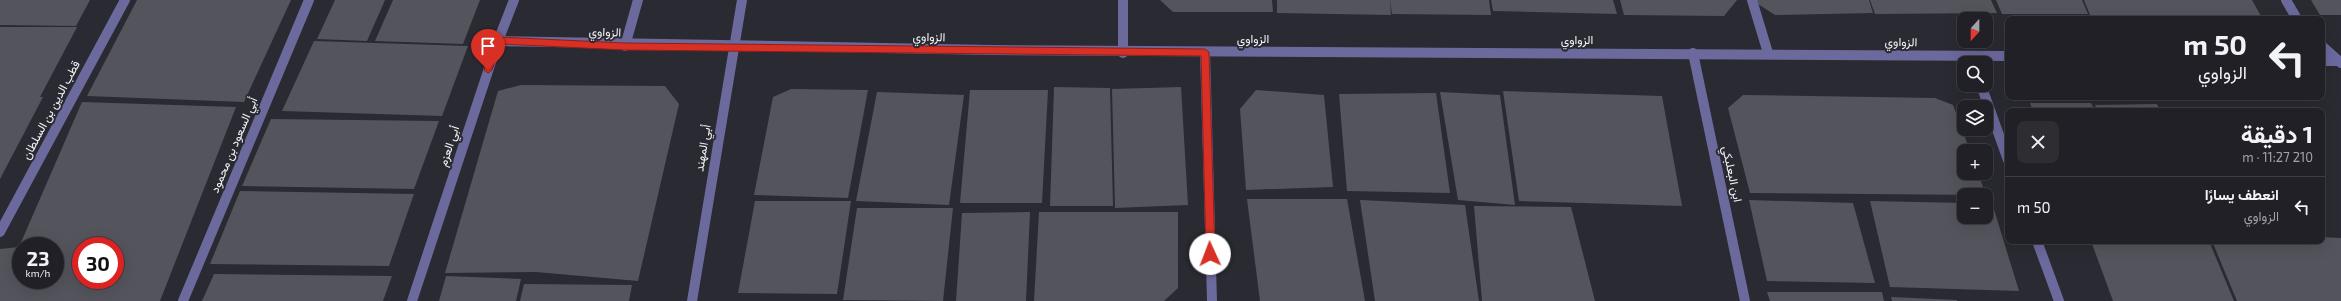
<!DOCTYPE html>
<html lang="ar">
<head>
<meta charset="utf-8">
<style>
	:root { --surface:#202026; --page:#2d2d32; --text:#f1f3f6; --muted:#a2a3a7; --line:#3d3e43 }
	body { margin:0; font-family:"Exo 2",Vazirmatn,sans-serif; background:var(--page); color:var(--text); direction:rtl; height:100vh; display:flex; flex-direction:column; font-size:15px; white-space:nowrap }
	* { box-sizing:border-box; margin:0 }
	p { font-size:13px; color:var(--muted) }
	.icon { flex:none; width:22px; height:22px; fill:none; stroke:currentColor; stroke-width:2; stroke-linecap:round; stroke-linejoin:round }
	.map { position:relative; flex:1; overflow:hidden; direction:ltr }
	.side { position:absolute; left:2005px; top:108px; width:320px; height:136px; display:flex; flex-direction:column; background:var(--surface); border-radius:8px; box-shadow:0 4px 16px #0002,0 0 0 1px var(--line); direction:rtl }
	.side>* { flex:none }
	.guide { position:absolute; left:2005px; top:16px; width:320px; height:84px; border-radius:8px; box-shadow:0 4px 16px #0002,0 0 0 1px var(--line); direction:rtl; background:#202026; color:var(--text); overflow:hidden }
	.needle { width:26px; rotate:201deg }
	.fabs { position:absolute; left:1957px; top:12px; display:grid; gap:8px }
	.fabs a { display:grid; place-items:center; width:36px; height:36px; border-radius:8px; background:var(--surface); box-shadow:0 4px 16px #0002,0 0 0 1px var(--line); font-size:20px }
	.speed { position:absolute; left:12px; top:237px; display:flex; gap:8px; font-size:20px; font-weight:700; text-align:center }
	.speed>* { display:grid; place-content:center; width:52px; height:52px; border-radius:50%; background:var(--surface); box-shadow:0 4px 16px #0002,0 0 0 1px var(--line); line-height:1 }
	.speed small { font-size:10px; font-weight:400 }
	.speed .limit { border:6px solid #d22; background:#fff; color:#111 }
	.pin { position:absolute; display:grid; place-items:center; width:34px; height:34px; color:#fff; margin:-41px -17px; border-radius:50% 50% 50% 0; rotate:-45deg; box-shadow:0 0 4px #0007 }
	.pin .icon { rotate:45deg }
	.me { position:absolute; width:44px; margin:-22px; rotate:358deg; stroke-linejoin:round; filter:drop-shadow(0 0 3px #0008) }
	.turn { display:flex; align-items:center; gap:14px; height:84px; padding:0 12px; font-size:18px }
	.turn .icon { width:52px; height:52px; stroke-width:2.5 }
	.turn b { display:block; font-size:28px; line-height:34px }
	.round { display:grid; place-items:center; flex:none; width:42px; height:42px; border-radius:8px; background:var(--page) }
	.head { display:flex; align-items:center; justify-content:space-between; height:68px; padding:0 12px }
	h1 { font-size:24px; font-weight:700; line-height:30px }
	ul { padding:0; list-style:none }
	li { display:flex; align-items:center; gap:12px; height:60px; padding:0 12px; border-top:1px solid var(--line) }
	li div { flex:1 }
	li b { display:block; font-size:15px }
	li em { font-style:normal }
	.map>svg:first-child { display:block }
	.building { fill:#54545d; fill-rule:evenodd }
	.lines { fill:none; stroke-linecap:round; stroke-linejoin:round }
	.minor { stroke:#6c699d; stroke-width:10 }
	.route { fill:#d93025; stroke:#8d1f18 }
	.labels { text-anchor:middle; stroke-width:4; stroke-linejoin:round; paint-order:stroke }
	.street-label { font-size:12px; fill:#f2f2f8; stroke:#2a2a32 }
</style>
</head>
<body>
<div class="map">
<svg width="2341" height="301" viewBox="0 0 2341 301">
	<rect width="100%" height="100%" fill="#2a2a32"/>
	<g class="building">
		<polygon points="0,0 90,0 76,26 0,25"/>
		<polygon points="137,0 291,0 244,102 87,96"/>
		<polygon points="335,0 385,0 367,41 317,39"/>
		<polygon points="393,0 480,0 463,44 375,41"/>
		<polygon points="1160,0 1272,0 1273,12 1173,12"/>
		<polygon points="1277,0 1390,0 1391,15 1277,13"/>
		<polygon points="1390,0 1489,0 1491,15 1392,14"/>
		<polygon points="1491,0 1613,0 1617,14 1493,11"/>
		<polygon points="1620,0 1737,0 1724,16 1624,15"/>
		<polygon points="1756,0 1869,0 1873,13 1775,15 1758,4"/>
		<polygon points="1870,0 1991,0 1997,13 1875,14"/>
		<polygon points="1996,0 2082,0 2088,14 2002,14"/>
		<polygon points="2084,0 2252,0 2262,18 2090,15"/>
		<polygon points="2311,0 2341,0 2341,15 2320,15"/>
		<polygon points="0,27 77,27 40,97 43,97 0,179"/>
		<polygon points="314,41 468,46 442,116 282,111"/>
		<polygon points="521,85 665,86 679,104 638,281 536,272 445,273 498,91"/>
		<polygon points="1054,87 1110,88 1113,206 1050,206"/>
		<polygon points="1181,87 1188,205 1115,208 1112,89"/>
		<polygon points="791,89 868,90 848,198 754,195 773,97"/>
		<polygon points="970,90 1048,90 1042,203 960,203"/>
		<polygon points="1256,90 1324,95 1333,187 1246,190 1240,109"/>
		<polygon points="1503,91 1662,96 1682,206 1519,201"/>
		<polygon points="877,92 964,95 949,205 856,201"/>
		<polygon points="1440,92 1500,95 1515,205 1458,200"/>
		<polygon points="1436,93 1450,193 1347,191 1339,94"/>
		<polygon points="1743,95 1935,98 1953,105 1970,151 1964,151 1964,173 1978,173 1986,195 1750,193 1728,108"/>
		<path d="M82,102l154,5 -76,194h-160v-52l19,-2zM21,246h34v34h-34zM81,246h34v34h-34z"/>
		<polygon points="2030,103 2091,103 2095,111 2033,111"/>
		<polygon points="2157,104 2160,111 2098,111 2095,105"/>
		<polygon points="271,119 439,121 414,189 242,186"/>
		<polygon points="240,191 414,194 389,266 210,264"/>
		<polygon points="1247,199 1347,199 1365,301 1260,301"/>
		<polygon points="1360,200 1465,205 1479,301 1375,301"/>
		<polygon points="1749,200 1853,203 1875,283 1767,281"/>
		<polygon points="755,201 851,201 837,294 738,293"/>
		<polygon points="1870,201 1964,203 1964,217 1986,217 1986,203 1992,203 2019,291 1890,287"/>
		<polygon points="1474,206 1571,207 1595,301 1482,301"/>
		<polygon points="857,208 953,208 943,301 843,300"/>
		<polygon points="1030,212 1026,301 956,301 962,213"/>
		<polygon points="1039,212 1178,212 1178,288 1164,301 1034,301"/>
		<polygon points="2322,237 2341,238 2341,301 2237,301 2212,241 2322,241"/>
		<polygon points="2091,241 2209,241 2234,301 2113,301"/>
		<polygon points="214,274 392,276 383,301 202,301"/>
		<polygon points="446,276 521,279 516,301 439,301"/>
		<polygon points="524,284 632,285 629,301 520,301"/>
		<polygon points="1767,292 1882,292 1884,301 1770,301"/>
		<polygon points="1891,297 1957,300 1957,301 1892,301"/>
	</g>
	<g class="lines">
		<g class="minor">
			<polyline points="1123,0 1123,53"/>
			<polyline points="1752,0 1768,53"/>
			<polyline points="2286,0 2297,19"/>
			<polyline points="498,41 992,50 2008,56"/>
			<polyline points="625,46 638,0"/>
			<polyline points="2322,46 2341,63"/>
			<polyline points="1205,52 1212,301"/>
			<polyline points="1693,53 1745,301"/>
			<polyline points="2322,61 2340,61"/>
			<polyline points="1981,85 2008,160"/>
			<polyline points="0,232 125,0"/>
			<polyline points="2037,241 2059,301"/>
			<polyline points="183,301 309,0"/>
			<polyline points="412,301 498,41 514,0"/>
			<polyline points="692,301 742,0"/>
		</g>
	</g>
	<polygon class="route" points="498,37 625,43 1205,49 1209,52 1215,254 1210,259 1206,254 1201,56 625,50 501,44 492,70 488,73 484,70 493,41"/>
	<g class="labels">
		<g class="street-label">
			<text transform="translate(605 32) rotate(2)" y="4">الزواوي</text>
			<text transform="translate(929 37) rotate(1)" y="4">الزواوي</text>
			<text x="1253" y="43">الزواوي</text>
			<text x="1577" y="44">الزواوي</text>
			<text transform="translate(1901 42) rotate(1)" y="4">الزواوي</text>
			<text transform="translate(51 110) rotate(-62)" y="4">قطب الدين بن السلطان</text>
			<text transform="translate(234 145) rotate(-67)" y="4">أبي السعود بن محمود</text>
			<text transform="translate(449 146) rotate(-72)" y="4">أبي العزم</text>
			<text transform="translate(703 148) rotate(-81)" y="4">أبي المهند</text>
			<text transform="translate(1732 174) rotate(78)" y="4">ابن البعلبكي</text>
		</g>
	</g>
</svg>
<div class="fabs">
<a><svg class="needle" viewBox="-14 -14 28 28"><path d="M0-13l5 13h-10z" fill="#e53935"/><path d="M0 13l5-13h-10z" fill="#a2a3a7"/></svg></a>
<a><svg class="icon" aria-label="search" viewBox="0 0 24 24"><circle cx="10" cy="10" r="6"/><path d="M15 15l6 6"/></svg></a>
<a><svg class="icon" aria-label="layers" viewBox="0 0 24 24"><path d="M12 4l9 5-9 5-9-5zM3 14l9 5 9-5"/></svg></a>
<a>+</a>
<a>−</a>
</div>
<div class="speed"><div>23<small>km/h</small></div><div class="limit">30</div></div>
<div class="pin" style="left:488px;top:70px;background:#d93025"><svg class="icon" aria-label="arrive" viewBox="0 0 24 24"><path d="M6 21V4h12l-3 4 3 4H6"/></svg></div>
<svg class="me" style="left:1210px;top:254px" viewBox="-20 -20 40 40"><circle r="19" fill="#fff"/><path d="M0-13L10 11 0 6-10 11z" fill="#d93025"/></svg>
<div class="guide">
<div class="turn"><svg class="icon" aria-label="left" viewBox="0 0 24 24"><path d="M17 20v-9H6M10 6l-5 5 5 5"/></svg><div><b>50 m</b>الزواوي</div></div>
</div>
<section class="side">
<div class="head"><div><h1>1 دقيقة</h1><p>210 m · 11:27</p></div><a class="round"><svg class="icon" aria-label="close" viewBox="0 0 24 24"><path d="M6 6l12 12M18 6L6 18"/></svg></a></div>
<ul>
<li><svg class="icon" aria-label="left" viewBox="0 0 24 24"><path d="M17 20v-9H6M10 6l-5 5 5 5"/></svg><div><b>انعطف يسارًا</b><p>الزواوي</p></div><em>50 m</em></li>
</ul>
</section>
</div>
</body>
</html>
